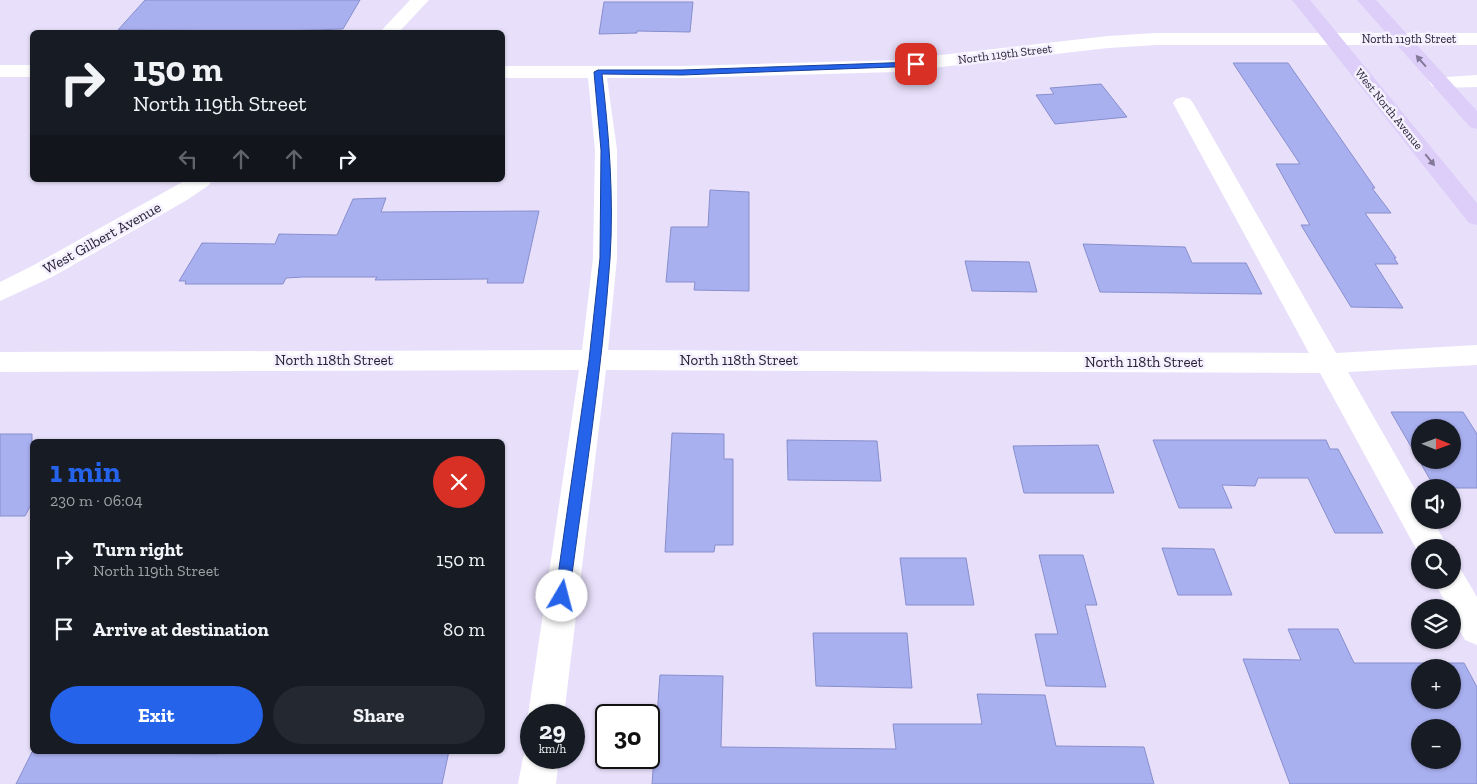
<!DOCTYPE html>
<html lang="en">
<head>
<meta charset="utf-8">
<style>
	:root { --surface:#171b24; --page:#242831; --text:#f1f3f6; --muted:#9ea1a6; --accent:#2563eb }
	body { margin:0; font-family:"Zilla Slab",serif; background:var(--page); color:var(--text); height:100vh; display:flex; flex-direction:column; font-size:19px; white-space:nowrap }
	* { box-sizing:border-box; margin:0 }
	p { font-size:16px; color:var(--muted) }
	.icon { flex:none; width:28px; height:28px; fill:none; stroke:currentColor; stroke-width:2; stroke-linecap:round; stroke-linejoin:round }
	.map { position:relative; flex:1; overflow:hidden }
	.side { position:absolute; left:30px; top:439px; width:475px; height:315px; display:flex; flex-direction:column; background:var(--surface); border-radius:8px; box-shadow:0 1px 4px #0004 }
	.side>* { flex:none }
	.banner { position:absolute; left:30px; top:30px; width:475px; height:152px; border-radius:8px; box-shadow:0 1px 4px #0004; background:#171b24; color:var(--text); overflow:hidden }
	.needle { width:32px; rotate:91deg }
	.buttons { position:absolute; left:1411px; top:419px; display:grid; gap:10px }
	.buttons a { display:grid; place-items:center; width:50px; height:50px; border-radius:50%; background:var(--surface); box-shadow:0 1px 4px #0004; font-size:25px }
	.speed { position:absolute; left:520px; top:704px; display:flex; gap:10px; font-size:25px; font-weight:700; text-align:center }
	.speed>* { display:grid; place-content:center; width:65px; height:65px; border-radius:50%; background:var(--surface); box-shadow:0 1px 4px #0004; line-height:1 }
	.speed small { font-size:12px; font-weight:400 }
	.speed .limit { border:2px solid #111; border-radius:8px; background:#fff; color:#111 }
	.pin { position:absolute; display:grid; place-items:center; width:42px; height:42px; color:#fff; margin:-21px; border-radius:10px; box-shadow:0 2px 8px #0006 }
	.me { position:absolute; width:55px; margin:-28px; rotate:8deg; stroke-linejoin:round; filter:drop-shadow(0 0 4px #0008) }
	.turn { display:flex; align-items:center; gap:18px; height:105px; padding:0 20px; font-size:22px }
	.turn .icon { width:65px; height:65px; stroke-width:2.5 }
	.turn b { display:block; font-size:35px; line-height:42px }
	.lanes { display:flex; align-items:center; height:48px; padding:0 20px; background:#0003; justify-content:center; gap:25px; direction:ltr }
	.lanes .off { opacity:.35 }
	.round { display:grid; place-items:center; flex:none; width:52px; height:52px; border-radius:26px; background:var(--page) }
	.head { display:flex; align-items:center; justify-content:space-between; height:85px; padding:0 20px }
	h1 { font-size:30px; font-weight:800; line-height:38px; color:var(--accent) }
	.primary-button { display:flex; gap:10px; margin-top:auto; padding:10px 20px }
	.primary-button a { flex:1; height:58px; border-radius:30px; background:var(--accent); color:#fff; font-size:20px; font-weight:800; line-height:58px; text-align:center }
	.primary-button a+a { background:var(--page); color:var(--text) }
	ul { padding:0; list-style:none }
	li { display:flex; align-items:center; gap:15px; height:70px; padding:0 20px }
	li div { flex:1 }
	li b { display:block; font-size:19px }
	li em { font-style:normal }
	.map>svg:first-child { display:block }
	.building { fill:#a9b0f0; stroke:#888ecc; fill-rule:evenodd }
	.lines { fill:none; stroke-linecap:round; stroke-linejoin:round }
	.minor { fill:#fff; fill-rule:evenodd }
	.major { fill:#dccef8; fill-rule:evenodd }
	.oneway { fill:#827898 }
	.route { fill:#2563eb; stroke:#184099 }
	.labels { text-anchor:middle; stroke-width:5; stroke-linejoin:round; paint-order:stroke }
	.far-street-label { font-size:12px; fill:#292139; stroke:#f4f0fd }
	.street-label { font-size:15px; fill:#292139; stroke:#f4f0fd }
</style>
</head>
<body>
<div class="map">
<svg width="1477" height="784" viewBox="0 0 1477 784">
	<rect width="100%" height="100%" fill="#e8e0fb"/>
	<g class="building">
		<polygon points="145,0 360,0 343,29 283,31 118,30"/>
		<polygon points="604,2 693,2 690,32 637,31 637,33 599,34"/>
		<polygon points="1233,63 1288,63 1375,188 1372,188 1391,213 1365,213 1396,258 1394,258 1398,264 1375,264 1403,308 1351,307 1301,225 1310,225 1276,164 1300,164"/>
		<polygon points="1101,84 1127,117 1055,124 1036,95 1054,94 1050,88"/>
		<polygon points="710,190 749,192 749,291 694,290 695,282 666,282 671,227 708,227"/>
		<polygon points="386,198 381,212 539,211 523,283 487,283 488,279 375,280 377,277 303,277 286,278 283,284 185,284 186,281 179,281 202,243 275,244 279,234 337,235 353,199"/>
		<polygon points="1083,244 1185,247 1192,263 1246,263 1262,294 1100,292"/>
		<polygon points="965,261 1029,262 1037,292 972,291"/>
		<path d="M1391,412h72l14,22v54h-42zM1420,428h32v32h-32z"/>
		<polygon points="672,433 724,434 724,459 733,459 733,545 715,545 714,552 665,552"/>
		<polygon points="0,434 32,434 32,503 25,516 0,516"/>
		<polygon points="787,440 877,441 881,481 788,480"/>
		<polygon points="1153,440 1326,440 1330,449 1338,449 1383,533 1335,533 1308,478 1258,478 1255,486 1222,485 1232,508 1179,508"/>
		<polygon points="1098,445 1114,493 1024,493 1013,446"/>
		<polygon points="1162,548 1214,549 1232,595 1178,595"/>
		<polygon points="1039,555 1083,555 1097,605 1085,605 1106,687 1046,686 1035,634 1058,634"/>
		<polygon points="900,558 966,558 974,605 906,605"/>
		<path d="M1288,629h50l16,34h110l13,24v97h-187l-47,-125 58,1zM1420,668h32v32h-32zM1420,728h32v32h-32z"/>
		<polygon points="813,633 907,633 912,688 816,686"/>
		<polygon points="660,675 723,676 721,747 896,749 893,724 982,724 977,694 1045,695 1056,746 1144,747 1154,784 652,784"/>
		<polygon points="218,751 449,751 442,784 16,784 32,752 217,754"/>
	</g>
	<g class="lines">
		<g class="minor">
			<polygon points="410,0 429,0 399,32 380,32"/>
			<polygon points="1156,33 1477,33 1477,45 1156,45 1108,48 897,72 682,78 607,78 617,150 617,258 608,350 1309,353 1173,103 1176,99 1183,97 1190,99 1193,103 1336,353 1477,345 1477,365 1348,372 1420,498 1420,520 1433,520 1448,548 1420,548 1420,556 1320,373 606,370 564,715 531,715 531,723 528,715 579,370 0,372 0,352 582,350 593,258 595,150 588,78 502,78 502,66 682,66 897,60 1108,36"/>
			<rect x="0" y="65" width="32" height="12"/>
			<polygon points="1477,75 1477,87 1439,88 1432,86 1429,82 1432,78"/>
			<polygon points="186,180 212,180 209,185 187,200 52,277 0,301 0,282 34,265"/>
			<polygon points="1452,566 1461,570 1477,597 1477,645 1465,640 1452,616 1452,608 1448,608 1434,580 1452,580"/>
			<polygon points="531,744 531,758 559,758 556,784 518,784 523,758 528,745"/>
		</g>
		<g class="major">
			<polygon points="1292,0 1310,0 1477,203 1477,225 1469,223"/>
			<polygon points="1357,0 1376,0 1477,111 1477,129 1470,127"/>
		</g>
	</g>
	<defs><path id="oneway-solid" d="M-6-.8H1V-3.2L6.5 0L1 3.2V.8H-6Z" transform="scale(1.25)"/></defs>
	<g class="oneway">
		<use href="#oneway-solid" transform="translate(1421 61) rotate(-131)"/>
		<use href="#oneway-solid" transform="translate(1430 160) rotate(51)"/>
	</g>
	<path class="route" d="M916,62l4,2 -1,2 -237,9 -80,-1c7,61 12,124 8,185 -8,113 -26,225 -41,337l-2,5 -5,2 -5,-2 -2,-5 34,-236 11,-102 1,-108 -7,-78 4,-2h84z"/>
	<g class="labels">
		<g class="far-street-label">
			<text x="1409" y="43">North 119th Street</text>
			<text transform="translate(1005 54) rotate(-7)" y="4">North 119th Street</text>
			<text transform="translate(1389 109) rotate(51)" y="4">West North Avenue</text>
		</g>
		<g class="street-label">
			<text transform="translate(102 238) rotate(-29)" y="5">West Gilbert Avenue</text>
			<text x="334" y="365">North 118th Street</text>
			<text x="739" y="365">North 118th Street</text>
			<text x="1144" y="367">North 118th Street</text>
		</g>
	</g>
</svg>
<div class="buttons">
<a><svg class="needle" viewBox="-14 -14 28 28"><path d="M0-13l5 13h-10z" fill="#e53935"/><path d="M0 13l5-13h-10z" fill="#9ea1a6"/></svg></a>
<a><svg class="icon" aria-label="sound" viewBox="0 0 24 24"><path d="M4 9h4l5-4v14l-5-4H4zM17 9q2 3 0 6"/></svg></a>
<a><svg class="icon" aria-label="search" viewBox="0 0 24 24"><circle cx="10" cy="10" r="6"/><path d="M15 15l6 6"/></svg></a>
<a><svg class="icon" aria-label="layers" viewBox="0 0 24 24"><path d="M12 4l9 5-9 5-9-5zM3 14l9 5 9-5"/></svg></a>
<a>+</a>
<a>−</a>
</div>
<div class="speed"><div>29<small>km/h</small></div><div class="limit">30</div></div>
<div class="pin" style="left:916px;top:64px;background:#d93025"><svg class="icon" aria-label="arrive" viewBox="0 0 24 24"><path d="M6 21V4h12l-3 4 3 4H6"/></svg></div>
<svg class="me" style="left:562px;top:596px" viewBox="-20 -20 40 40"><circle r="19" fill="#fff"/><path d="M0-13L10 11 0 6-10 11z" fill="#2563eb"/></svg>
<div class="banner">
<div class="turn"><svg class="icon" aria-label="right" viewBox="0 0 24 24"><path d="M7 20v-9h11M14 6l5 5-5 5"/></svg><div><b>150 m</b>North 119th Street</div></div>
<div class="lanes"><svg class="icon off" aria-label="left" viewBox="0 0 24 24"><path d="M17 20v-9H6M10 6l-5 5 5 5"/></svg><svg class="icon off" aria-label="ahead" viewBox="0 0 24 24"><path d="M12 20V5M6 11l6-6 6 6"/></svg><svg class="icon off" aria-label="ahead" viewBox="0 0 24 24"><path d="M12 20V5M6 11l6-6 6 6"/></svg><svg class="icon" aria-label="right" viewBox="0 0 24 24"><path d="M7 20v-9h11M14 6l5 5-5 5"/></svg></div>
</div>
<section class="side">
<div class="head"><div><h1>1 min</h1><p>230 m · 06:04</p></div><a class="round" style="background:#d93025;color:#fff"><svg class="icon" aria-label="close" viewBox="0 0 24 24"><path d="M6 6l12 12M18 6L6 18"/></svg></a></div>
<ul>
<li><svg class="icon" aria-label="right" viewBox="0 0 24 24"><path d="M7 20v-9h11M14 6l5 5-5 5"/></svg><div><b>Turn right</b><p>North 119th Street</p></div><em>150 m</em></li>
<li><svg class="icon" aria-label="arrive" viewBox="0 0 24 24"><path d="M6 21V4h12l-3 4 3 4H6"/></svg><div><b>Arrive at destination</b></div><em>80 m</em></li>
</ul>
<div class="primary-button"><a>Exit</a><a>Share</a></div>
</section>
</div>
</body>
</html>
